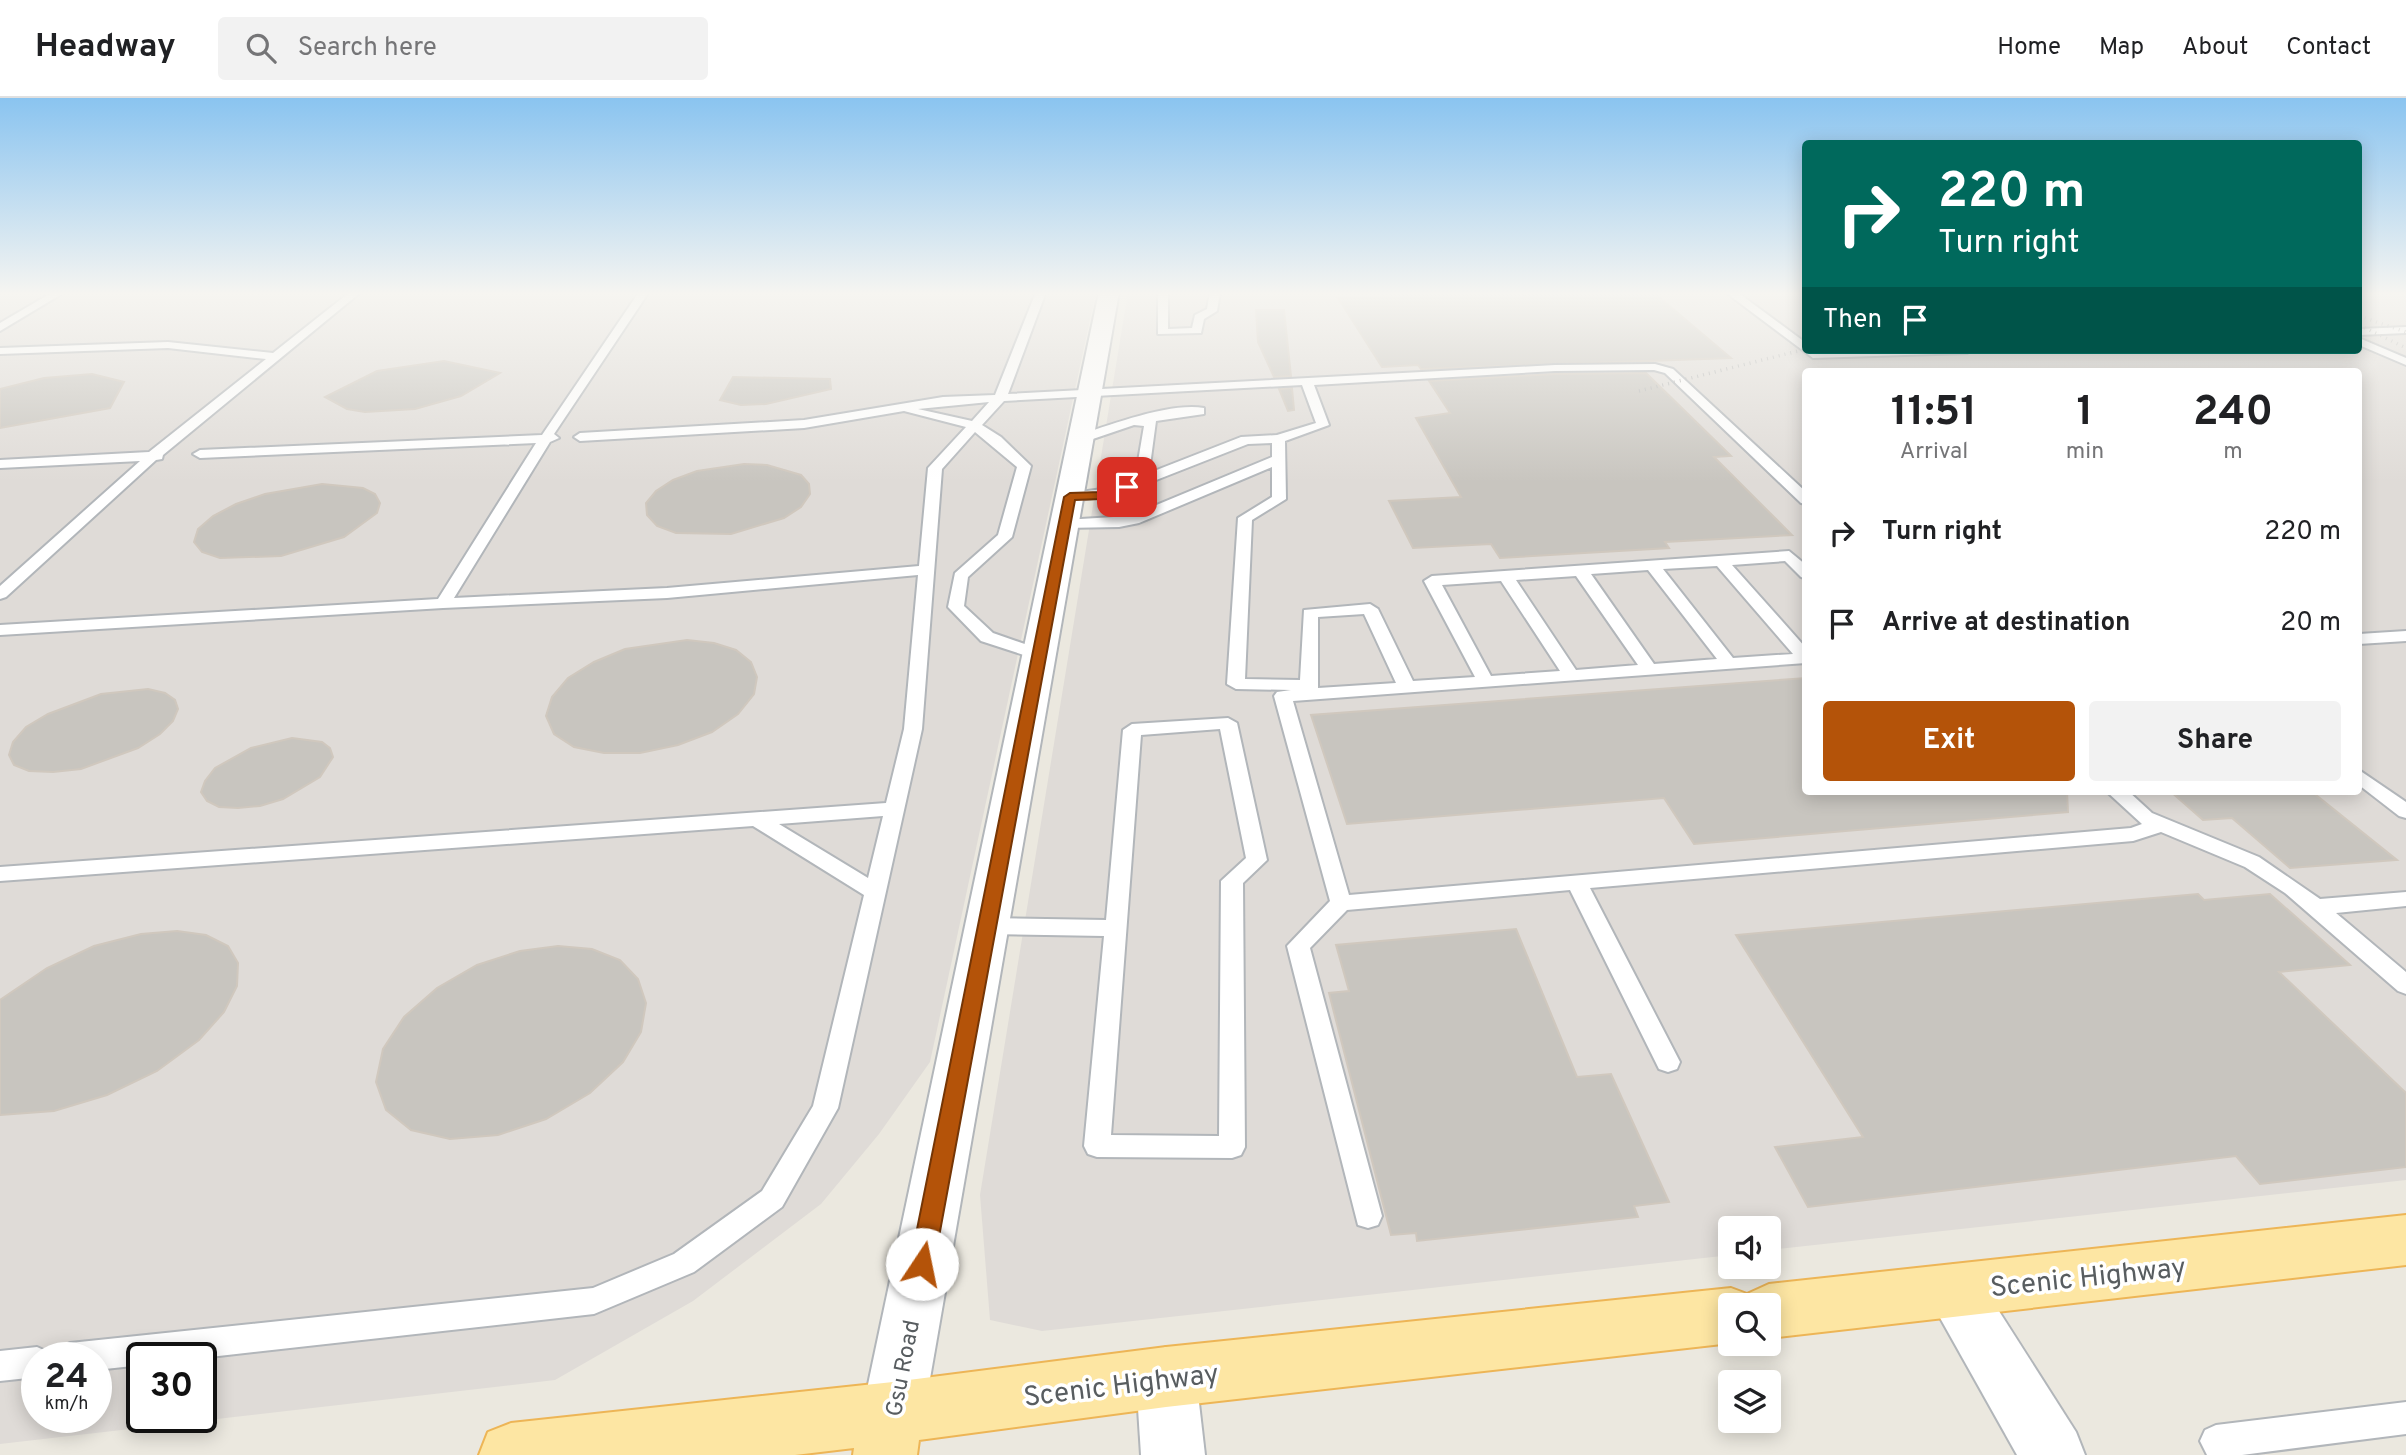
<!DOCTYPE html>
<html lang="en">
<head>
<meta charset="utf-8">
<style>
	:root { --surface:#fff; --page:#f2f2f2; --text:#202124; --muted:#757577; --line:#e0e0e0; --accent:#b45309 }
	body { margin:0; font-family:Overpass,sans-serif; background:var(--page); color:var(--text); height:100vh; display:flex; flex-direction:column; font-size:26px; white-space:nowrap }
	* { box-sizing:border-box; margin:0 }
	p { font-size:23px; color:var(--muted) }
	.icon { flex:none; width:38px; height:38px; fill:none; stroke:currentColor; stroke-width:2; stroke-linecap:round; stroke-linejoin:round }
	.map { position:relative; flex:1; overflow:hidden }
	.drawer { position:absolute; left:1802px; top:270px; width:560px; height:427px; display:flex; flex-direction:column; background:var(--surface); border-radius:7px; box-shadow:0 4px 18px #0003 }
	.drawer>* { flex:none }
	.top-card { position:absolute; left:1802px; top:42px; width:560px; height:214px; border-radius:7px; box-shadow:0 4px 18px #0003; background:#00695c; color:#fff; overflow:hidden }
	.tools { position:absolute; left:1718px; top:1118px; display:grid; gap:14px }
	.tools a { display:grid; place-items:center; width:63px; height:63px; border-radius:7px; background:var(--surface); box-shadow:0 4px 18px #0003; font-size:35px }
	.speed { position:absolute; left:21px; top:1244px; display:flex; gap:14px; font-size:35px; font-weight:700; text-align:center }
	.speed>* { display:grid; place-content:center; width:91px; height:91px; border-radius:50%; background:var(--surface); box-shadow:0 4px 18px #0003; line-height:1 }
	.speed small { font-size:18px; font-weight:400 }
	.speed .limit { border:4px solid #111; border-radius:10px; background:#fff; color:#111 }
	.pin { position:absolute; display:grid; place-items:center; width:60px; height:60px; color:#fff; margin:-30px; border-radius:14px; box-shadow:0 4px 10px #0006 }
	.me { position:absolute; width:77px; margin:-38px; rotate:11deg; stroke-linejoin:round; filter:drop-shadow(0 0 5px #0008) }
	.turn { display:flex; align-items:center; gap:24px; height:147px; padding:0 21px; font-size:32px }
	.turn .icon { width:91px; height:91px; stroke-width:2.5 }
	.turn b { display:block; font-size:49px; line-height:60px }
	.then { display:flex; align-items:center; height:66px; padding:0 21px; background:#0003; gap:14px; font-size:26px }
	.eta { display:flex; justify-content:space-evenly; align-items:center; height:119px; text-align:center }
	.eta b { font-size:42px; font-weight:700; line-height:49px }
	.cta { display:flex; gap:14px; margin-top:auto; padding:14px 21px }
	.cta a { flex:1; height:80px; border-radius:7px; background:var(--accent); color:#fff; font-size:28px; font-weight:700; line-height:80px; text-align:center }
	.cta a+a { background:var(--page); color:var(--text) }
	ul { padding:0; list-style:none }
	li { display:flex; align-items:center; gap:21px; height:91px; padding:0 21px }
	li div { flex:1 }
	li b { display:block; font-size:26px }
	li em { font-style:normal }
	header { display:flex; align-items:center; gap:42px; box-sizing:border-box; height:98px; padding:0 35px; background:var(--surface); border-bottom:2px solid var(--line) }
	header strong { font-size:33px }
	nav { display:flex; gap:38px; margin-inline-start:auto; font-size:24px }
	.search { width:490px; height:63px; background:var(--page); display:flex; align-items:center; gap:18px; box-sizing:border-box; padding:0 24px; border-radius:7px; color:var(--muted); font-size:26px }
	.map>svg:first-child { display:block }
	.industrial { fill:#dfdbd7; fill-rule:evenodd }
	.building { fill:#c8c5bf; stroke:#d0c8be; stroke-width:2 }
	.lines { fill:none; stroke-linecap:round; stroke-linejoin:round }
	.lane-casing { stroke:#b2b6ba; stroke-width:4 }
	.street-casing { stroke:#b2b6ba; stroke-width:4 }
	.primary-casing { stroke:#edb556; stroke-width:4 }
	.lane { fill:#fff; fill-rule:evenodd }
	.street { fill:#fff; fill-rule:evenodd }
	.primary { fill:#fde6a3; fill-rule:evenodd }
	.rail { stroke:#b1b2b2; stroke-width:3.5; stroke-dasharray:1 5; stroke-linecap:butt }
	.route { fill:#b45309; stroke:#753606; stroke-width:2 }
	.labels { text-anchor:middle; stroke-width:7; stroke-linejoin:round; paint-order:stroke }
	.street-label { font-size:23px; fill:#585d60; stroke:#fff }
	.near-street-label { font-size:28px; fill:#585d60; stroke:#fff }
</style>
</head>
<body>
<header>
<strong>Headway</strong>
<div class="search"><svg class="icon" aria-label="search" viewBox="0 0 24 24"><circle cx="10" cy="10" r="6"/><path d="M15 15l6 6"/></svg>Search here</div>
<nav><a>Home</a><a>Map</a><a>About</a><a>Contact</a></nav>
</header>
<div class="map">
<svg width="2406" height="1357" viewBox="0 0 2406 1357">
	<rect width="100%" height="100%" fill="#ebe8df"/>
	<g class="industrial">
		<path d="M0,194h1096l-166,770 -51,72 -58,70 -128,97 -138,79 -555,64zM37,1260h59v60h-59zM142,1260h59v60h-59z"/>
		<path d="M1128,194h678v58h553v-58h47v888l-637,70v-22h-38v27l-689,76 -52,-11 -10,-125zM1806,273h553v420h-553z"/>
	</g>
	<g class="building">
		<polygon points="1549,194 1653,194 1731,260 1421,271 1418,267 1382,269 1338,200"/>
		<polygon points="1256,212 1284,212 1291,278 1274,279 1258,244"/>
		<polygon points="444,263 500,275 461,298 415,311 365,314 347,311 325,299 377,273"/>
		<polygon points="1646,275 1731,358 1714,359 1792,437 1665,444 1669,450 1500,460 1491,446 1413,450 1389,403 1461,399 1416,320 1450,315 1429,283 1555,276"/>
		<polygon points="92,276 124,284 110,310 0,330 0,291 44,280"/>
		<polygon points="733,279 830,281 831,291 766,306 741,307 720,302"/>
		<polygon points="1292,290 1294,312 1288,313 1279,291"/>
		<polygon points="744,366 767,367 801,377 809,386 810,396 801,409 784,420 731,436 676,435 657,428 647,417 646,405 656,393 673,382 697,373"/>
		<polygon points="322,386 363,390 375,396 380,405 377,415 344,439 281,458 220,460 202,454 194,444 198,431 213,418 236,406 265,396"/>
		<polygon points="687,542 714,545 736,552 751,564 757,579 754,596 738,616 712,634 678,647 640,655 604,655 574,649 554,636 546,618 552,599 568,580 594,564 625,551"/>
		<polygon points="1806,580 1806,693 2067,693 2068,714 1694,746 1664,700 1347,726 1311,617"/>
		<polygon points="148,591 165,595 175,602 178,611 173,623 160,636 138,650 81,671 53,674 29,673 14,667 9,657 13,644 26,629 48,616 101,596"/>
		<polygon points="292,640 322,644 330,650 333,659 320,679 283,701 260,708 238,710 219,709 207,703 201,694 205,683 215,670 251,650"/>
		<polygon points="2170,693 2311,693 2397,762 2290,770 2232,720 2203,722"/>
		<polygon points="2198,796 2204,802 2270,796 2350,867 2279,874 2406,995 2406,1069 2260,1086 2236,1058 1808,1109 1775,1049 1863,1039 1736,837"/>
		<polygon points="1516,831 1577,979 1611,976 1669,1104 1634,1108 1638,1119 1417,1143 1416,1135 1391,1137 1329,895 1349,893 1336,847"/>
		<polygon points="177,833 206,837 228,848 238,865 237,888 224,914 199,942 157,973 107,997 54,1013 0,1017 0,902 47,870 94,848 141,836"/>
		<polygon points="558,848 592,851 620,862 638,881 646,905 641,934 623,964 590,995 546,1021 498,1037 450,1041 411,1032 386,1012 376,984 383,951 404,919 437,890 477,867 520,853"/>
	</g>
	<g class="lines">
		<defs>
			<g id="lane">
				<polygon points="53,194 65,194 0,233 0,225"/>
				<polygon points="350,194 361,194 163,357 162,361 156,362 6,499 0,501 0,488 140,363 0,370 0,362 149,354 266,261 168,250 0,256 0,250 168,244 273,255"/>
				<path d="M639,194h10l-95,142 5,4 -9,4 -96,156 213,-10 252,-22 9,-98 38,-41 -62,-16 -100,17 -224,13 -6,-4 6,-4 224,-13 139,-23 52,-2 41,-103h10l-38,102 547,-29 100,-1 18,5 133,123v12l-5,-1 -136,-130 -11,-3 -99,1 -241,14 15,40 -44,16 1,58 -34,21 -7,159 55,1 4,-70 66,-6 8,5 35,72 62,-4 -51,-96 8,-5 357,-25 17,14v14l-5,-2 -16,-16 -53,4 74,83v15l-513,38 56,194 782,-67 11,-4 -36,-33h22l24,22 107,44 61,42 86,-7v14l-70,7 70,59v22l-8,-3 -113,-98 -40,-26 -84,-35 -28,9 -543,47 90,174 -3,7 -9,3 -9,-3 -89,-179 -223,20 -37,38 72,268 -4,9 -10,3 -10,-3 -71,-279 43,-45 -56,-205 3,-4 14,-2 -55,-1 -9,-5 11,-166 34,-21v-30l-133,56 -20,4 -55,1 -7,-4 7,-4 66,-4 142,-59v-14l-24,1 -130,51 -48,6 -5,-1v-6l45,-6 25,-9 9,-53 -10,-1 -53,18 -6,-4 1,-3c34,-11 94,-34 128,-28v6l-48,7 -7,52 92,-36 36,-2 39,-12 -14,-38 -298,16 -22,24 19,12 30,29 -19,71 -44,40 -4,29 29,27 52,18 2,4 -8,5 -58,-19 -33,-34 7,-34 43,-38 19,-68 -42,-35 -33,37 -20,260 -84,379 -56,99 -88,65 -100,42 -393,44h-59v7l-46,5v-12h-41l4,-10 11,-5 523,-55 81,-34 88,-63 51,-85 51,-211 -111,-69 -753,55v-14l886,-64 18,-74 14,-154 -251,23 -224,10 -443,27v-10l438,-26 98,-156 -336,15 -7,-4 7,-4 342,-15zM989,304l-17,19 -54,-12zM1717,468l76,88 -60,4 -70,-89zM1648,472l69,89 -63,5 -63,-90zM1576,478l62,89 -62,5 -60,-90zM1501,483l59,90 -69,5 -49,-91zM1364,516l32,69 -78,5v-71zM883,718l-15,62 -89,-54z"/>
				<polygon points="1158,194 1168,194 1168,231 1192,230 1195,217 1207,211 1210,194 1220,194 1217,213 1204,221 1201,235 1158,236"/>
				<polygon points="1725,194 1737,194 1806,245 1806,252 1820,254 1973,252 1967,255 1813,260"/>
				<polygon points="2406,229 2406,235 2359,237 2359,231"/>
				<polygon points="2359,240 2406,260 2406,267 2359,247"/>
				<polygon points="2406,533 2406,543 2359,546 2359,536"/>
				<path d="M1228,620l9,5 30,137 -24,23 2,264 -4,8 -9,3 -135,-1 -9,-3 -4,-8 20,-210 -117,-2 -8,-3 -3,-5 3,-5 8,-3 119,2 17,-190 9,-6zM1220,631l26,129 -25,23 -2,255 -108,-1 30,-400z"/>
				<polygon points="2359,672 2406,704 2406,720 2399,718 2359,687"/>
				<polygon points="37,1249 48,1254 50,1260 37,1260 37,1279 0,1283 0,1253"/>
				<polygon points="2406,1304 2406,1336 2242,1357 2207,1357 2200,1343 2205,1332 2216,1327"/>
			</g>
			<g id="street">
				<polygon points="1099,194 1119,194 924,1315 915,1337 893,1346 871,1337 862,1315"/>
				<polygon points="1954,1166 1974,1174 2076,1334 2085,1357 2017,1357 1925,1193 1934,1174"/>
				<polygon points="1166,1249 1188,1258 1196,1279 1205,1357 1141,1357 1136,1279 1144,1258"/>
			</g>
			<polygon id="primary" points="2406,1117 2406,1167 1769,1240 1769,1208 1731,1208 1731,1245 1166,1309 919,1342 917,1357 853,1357 854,1350 795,1357 479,1357 488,1334 511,1325 893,1284 1166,1249 1731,1190 1747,1196 1769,1186"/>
		</defs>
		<use href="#lane" class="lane-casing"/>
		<use href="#street" class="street-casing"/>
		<use href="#primary" class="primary-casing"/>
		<use href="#lane" class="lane"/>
		<use href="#street" class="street"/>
		<use href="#primary" class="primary"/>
		<g class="rail">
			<polyline points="2359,218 2406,234"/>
			<polyline points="2359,227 2406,250"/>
			<polyline points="1639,293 1806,251"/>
		</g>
	</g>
	<linearGradient id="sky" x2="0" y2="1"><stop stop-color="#8ac4f0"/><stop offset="0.51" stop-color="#f6f5f1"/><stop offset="1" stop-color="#f6f5f1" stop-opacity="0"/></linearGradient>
	<rect width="2406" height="384" fill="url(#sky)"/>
	<polygon class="route" points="1127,385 1131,386 1131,391 1101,401 1075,402 934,1166 930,1173 922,1176 914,1173 910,1166 1064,399 1070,395 1100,394"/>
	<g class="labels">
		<g class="street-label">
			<text transform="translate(902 1270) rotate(-79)" y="8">Gsu Road</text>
		</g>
		<g class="near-street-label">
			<text transform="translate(2088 1178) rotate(-6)" y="10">Scenic Highway</text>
			<text transform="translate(1121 1286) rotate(-7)" y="10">Scenic Highway</text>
		</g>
	</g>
</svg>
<div class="tools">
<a><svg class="icon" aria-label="sound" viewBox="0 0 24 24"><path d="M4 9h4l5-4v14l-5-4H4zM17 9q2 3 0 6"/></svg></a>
<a><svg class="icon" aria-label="search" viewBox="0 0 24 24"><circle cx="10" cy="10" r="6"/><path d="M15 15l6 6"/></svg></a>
<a><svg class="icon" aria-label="layers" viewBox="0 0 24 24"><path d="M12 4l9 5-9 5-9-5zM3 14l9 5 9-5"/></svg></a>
</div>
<div class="speed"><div>24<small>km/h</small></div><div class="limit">30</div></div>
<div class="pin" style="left:1127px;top:389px;background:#d93025"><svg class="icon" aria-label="arrive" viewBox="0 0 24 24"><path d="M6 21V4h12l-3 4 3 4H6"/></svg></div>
<svg class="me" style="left:922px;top:1166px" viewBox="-20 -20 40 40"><circle r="19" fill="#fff"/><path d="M0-13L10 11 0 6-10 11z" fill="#b45309"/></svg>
<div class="top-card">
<div class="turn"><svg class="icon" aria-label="right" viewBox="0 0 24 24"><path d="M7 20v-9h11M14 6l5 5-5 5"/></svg><div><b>220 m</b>Turn right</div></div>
<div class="then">Then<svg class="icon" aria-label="arrive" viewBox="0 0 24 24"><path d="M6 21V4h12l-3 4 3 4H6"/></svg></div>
</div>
<section class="drawer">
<div class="eta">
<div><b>11:51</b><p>Arrival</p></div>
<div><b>1</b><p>min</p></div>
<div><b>240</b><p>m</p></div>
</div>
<ul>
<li><svg class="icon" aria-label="right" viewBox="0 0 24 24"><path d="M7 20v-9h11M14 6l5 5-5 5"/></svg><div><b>Turn right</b></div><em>220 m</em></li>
<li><svg class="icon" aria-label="arrive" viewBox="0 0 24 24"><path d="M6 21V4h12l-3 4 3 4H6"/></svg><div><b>Arrive at destination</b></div><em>20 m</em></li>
</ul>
<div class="cta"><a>Exit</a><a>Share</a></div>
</section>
</div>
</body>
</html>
